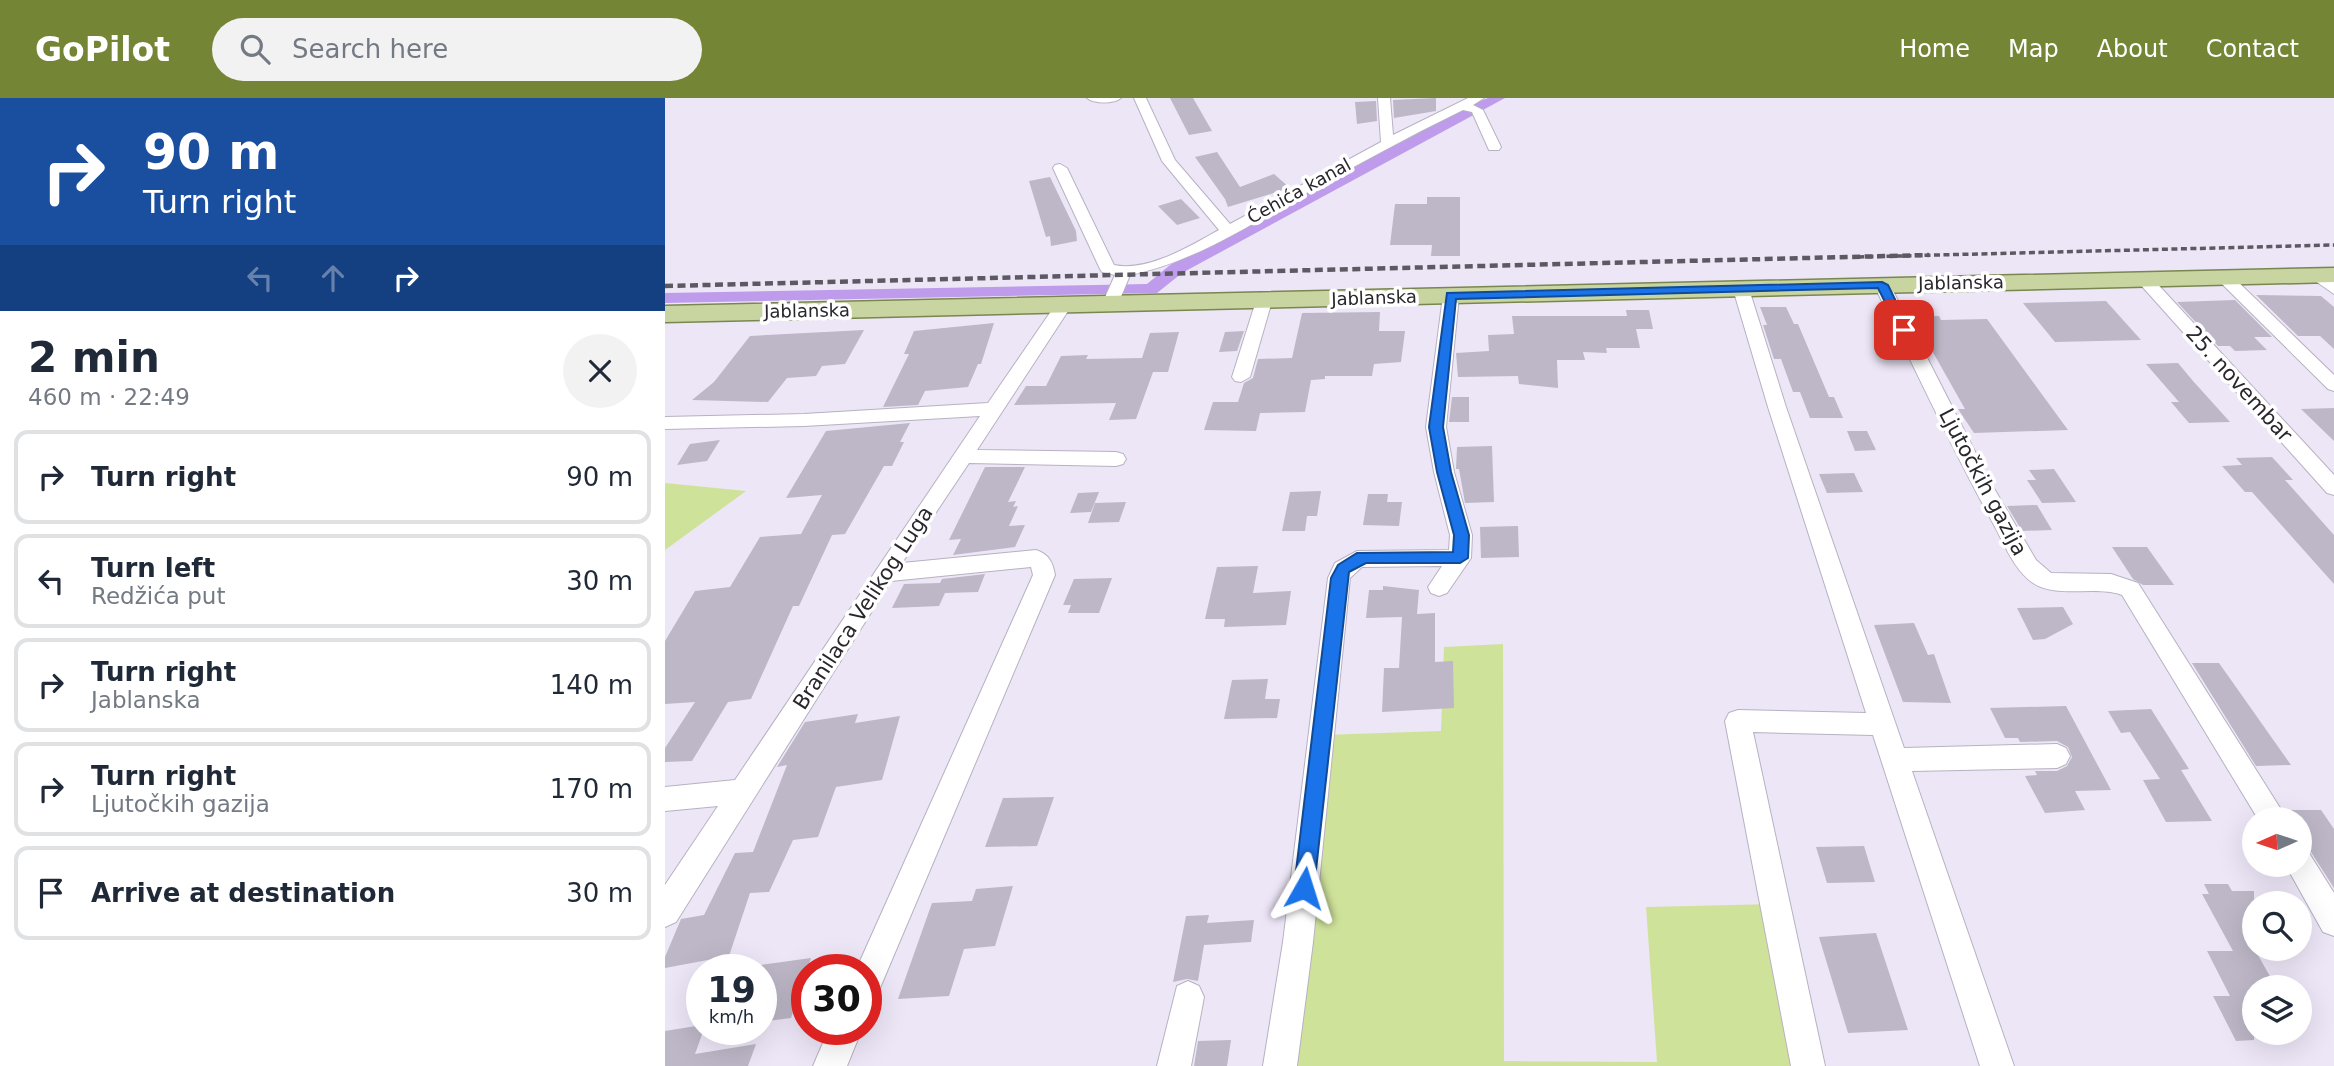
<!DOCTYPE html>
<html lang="en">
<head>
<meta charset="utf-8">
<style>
	:root { --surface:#fff; --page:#f2f2f3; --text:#1f2937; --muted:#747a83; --line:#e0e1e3; --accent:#748635 }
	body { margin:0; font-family:"DejaVu Sans",sans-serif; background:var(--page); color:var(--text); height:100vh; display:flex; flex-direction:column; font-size:26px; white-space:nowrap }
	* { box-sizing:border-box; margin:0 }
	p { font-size:23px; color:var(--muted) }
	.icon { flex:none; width:38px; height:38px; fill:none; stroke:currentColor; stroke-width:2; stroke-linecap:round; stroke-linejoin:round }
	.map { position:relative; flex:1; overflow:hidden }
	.drawer { display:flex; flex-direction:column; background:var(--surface); width:665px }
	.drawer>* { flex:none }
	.hud { background:#1a4fa0; color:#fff; overflow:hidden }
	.needle { width:46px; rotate:267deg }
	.fabs { position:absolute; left:1577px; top:709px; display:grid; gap:14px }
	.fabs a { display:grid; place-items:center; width:70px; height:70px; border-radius:50%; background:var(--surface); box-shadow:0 7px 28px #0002; font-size:35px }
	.speed { position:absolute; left:21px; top:856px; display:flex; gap:14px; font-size:35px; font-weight:700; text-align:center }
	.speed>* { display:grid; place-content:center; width:91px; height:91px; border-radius:50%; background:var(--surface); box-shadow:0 7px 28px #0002; line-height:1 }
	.speed small { font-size:18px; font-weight:400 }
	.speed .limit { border:10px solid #d22; background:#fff; color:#111 }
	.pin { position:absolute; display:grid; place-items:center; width:60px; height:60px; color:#fff; margin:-30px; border-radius:14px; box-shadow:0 4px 10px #0006 }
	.me { position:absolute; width:77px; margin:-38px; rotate:6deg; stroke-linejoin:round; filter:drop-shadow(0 0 5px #0008) }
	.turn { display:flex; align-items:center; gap:24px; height:147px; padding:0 28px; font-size:32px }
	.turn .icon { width:91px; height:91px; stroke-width:2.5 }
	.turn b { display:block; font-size:49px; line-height:60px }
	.lanes { display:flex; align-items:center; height:66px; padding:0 28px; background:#0003; justify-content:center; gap:35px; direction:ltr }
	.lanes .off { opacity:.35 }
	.round { display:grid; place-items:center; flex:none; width:74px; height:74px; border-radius:37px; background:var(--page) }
	.summary { display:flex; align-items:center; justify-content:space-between; height:119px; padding:0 28px }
	h1 { font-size:42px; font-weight:600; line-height:52px }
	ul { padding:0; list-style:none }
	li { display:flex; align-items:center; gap:21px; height:94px; margin:0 14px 10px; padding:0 14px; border:4px solid var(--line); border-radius:14px }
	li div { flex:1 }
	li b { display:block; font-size:26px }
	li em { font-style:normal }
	header { display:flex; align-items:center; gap:42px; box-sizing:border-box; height:98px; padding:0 35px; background:var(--accent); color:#fff }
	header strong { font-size:33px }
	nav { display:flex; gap:38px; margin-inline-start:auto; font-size:24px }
	.search { width:490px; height:63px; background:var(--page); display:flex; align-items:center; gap:18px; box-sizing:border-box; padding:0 24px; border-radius:38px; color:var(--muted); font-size:26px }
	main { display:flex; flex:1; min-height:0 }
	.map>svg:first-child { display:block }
	.green { fill:#cfe29a }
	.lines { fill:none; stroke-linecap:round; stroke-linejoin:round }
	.canal { fill:#be9beb; fill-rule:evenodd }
	.building { fill:#bdb7c7 }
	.minor-casing { stroke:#b7b1c1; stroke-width:2 }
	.primary-casing { stroke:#7a8650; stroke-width:3 }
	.minor { fill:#fff; fill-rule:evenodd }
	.primary { fill:#c9d5a1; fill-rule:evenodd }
	.rail-far1 { stroke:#5d5962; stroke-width:3.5; stroke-dasharray:6 3.5; stroke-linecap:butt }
	.rail { stroke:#5d5962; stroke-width:4.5; stroke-dasharray:8 4.5; stroke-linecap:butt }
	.route { fill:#1a73e8; stroke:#114b97; stroke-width:2 }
	.labels { text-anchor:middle; stroke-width:7; stroke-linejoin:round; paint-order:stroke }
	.far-street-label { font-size:18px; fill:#29262c; stroke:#fff }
	.street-label { font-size:21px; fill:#29262c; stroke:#fff }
</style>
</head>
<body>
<header>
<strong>GoPilot</strong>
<div class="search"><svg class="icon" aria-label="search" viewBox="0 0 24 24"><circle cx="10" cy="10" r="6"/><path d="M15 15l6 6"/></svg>Search here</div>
<nav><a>Home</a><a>Map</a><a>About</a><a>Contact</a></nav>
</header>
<main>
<section class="drawer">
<div class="hud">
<div class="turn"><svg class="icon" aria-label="right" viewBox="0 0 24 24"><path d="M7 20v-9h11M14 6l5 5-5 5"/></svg><div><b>90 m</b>Turn right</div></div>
<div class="lanes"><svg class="icon off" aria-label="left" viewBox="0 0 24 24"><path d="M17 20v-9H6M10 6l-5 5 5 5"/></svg><svg class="icon off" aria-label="ahead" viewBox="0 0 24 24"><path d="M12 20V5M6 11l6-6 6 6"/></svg><svg class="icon" aria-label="right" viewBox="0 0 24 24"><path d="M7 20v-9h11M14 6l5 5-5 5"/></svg></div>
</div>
<div class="summary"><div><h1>2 min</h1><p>460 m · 22:49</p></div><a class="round"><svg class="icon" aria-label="close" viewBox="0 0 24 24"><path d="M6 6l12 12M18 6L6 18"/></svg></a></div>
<ul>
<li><svg class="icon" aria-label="right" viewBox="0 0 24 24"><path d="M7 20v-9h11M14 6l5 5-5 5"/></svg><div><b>Turn right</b></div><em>90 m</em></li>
<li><svg class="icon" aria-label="left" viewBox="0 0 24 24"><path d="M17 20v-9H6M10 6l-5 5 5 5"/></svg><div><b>Turn left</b><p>Redžića put</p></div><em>30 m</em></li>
<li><svg class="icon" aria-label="right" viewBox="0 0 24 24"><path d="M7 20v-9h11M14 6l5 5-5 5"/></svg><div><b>Turn right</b><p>Jablanska</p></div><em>140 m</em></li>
<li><svg class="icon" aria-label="right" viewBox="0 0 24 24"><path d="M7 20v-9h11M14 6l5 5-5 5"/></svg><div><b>Turn right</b><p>Ljutočkih gazija</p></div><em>170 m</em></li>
<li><svg class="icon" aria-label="arrive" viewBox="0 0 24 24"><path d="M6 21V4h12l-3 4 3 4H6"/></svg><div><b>Arrive at destination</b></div><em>30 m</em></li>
</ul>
</section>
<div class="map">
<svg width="1669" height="968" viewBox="0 0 1669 968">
	<rect width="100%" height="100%" fill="#ede6f7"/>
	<g class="green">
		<polygon points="0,385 81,393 0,452"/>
		<polygon points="838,546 839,963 992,964 981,809 1109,806 1143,968 615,968 658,637 776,633 779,549"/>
	</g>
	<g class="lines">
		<polygon class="canal" points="823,0 840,0 517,175 492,195 0,205 0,195 482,186 505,167 800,9"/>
	</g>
	<g class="building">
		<polygon points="505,0 528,0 547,33 524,37"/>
		<polygon points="771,0 771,13 729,20 728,2"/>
		<polygon points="711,3 712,23 692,26 690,4"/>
		<polygon points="552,54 575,89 609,76 625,90 563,109 560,101 530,59"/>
		<polygon points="385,79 411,133 412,143 386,148 385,138 381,139 364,83"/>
		<polygon points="762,99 795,99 795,158 766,158 767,147 725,147 730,106 762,106"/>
		<polygon points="516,101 535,120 512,127 493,108"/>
		<polygon points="1591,197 1656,198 1669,209 1669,251 1655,238 1633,238"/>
		<polygon points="1570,202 1607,239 1589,239 1602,252 1570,253 1565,248 1553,248 1512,204"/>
		<polygon points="1441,203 1476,242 1390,244 1358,205"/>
		<polygon points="1095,209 1121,209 1129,226 1133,226 1164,299 1169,299 1178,320 1145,320 1135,294 1128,294 1116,261 1109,261 1098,227 1102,227"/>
		<polygon points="961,212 984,212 988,231 971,231 975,250 941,250 942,255 918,254 920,262 892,262 893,290 854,286 853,278 793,279 791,255 824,253 823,237 849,236 847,218 962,218"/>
		<polygon points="715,214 714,233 740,233 736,264 709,266 707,278 660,278 660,281 646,282 640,314 595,315 591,333 539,332 548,304 573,304 579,285 588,280 593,261 627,260 637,215"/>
		<polygon points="1274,218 1276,222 1322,221 1403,332 1309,335 1293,311 1300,311 1248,219"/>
		<polygon points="329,225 316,266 313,266 303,289 260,293 253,307 218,309 244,256 239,256 249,233"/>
		<polygon points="199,232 180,266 157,268 151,278 122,280 103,304 27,302 49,284 85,238"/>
		<polygon points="579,233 572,253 554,254 560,234"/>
		<polygon points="514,234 503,274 488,274 471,321 444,322 451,305 349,307 361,288 381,288 396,258 423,257 421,261 477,260 485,235"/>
		<polygon points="1513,265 1528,283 1565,324 1524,325 1506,304 1514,304 1481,266"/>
		<polygon points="787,299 804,299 804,324 784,324"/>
		<polygon points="1669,310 1669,343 1636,311"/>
		<polygon points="245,325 235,344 239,344 227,368 219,368 180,436 167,437 134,508 128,508 86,601 63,604 27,663 0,664 0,650 30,604 0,606 0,543 30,493 65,489 95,439 136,436 157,397 121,400 161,333"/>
		<polygon points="1182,333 1202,333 1211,352 1190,353"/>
		<polygon points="55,342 42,363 12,367 25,346"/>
		<polygon points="827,348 829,404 800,405 794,371 791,371 792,349"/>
		<polygon points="1607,359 1628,382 1620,382 1669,437 1669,486 1587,394 1580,394 1557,368 1577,367 1571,360"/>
		<polygon points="320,369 360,369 343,404 351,403 348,409 353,408 344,428 360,427 350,449 288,457 296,441 284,442"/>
		<polygon points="1389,371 1411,404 1377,405 1362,382 1371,382 1364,372"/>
		<polygon points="1189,375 1198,394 1162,395 1154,376"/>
		<polygon points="656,393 652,418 642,418 640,433 617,433 625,394"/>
		<polygon points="434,394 426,414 405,415 413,395"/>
		<polygon points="703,396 723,396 722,404 737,404 734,428 698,427"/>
		<polygon points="461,404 454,424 423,425 430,405"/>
		<polygon points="1372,407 1387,432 1357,433 1342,408"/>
		<polygon points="853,428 854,459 816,460 815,429"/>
		<polygon points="1447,449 1482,449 1509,487 1478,487 1468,481"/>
		<polygon points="593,468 588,495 626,493 621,527 559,529 560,521 540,521 552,469"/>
		<polygon points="320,476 313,494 280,495 274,508 227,510 239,486 275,485 277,481"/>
		<polygon points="447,480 434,515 403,515 406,507 398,507 409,481"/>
		<polygon points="718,488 754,492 752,516 770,515 770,564 788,563 789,610 717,614 719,570 734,570 737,519 701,520 704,492 718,492"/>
		<polygon points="1398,509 1408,526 1380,541 1368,542 1352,510"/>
		<polygon points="1249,525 1263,557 1269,556 1286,605 1238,604 1209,527"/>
		<polygon points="1527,565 1554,565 1626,667 1591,668"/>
		<polygon points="603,581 600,601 615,601 612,620 559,621 567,582"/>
		<polygon points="1401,608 1446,692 1410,693 1420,712 1380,715 1360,678 1372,677 1370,673 1392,673 1402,668 1407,659 1403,649 1392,643 1355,644 1353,640 1340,640 1325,610"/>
		<polygon points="1486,611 1524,671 1516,672 1547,723 1501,724 1478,682 1495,681 1465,634 1456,635 1443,613"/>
		<polygon points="193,616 190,625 235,618 217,682 171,689 153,739 128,742 104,794 85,795 64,858 0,870 0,859 16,821 39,817 70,755 88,754 122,667 112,669 140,624"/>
		<polygon points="389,699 372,748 320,749 338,700"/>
		<polygon points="1625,712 1656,712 1669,731 1669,790 1646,754 1634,747 1634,721 1631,721"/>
		<polygon points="1199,748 1210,784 1162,785 1151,749"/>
		<polygon points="1539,786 1563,786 1567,793 1589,793 1589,850 1611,889 1589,889 1589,942 1571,943 1548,898 1565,898 1542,853 1568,853 1537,796 1544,796"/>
		<polygon points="348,788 330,848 299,851 284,898 233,901 267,805 307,803 311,791"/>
		<polygon points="544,817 542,825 589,822 586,844 539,847 533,883 522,881 508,884 521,818"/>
		<polygon points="1211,835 1243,932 1183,935 1154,839"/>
		<polygon points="146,860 126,920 96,924 96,867"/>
		<polygon points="37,927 37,931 39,931 30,956 91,946 83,968 0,968 0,933"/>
		<polygon points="566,942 562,968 529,968 533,943"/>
	</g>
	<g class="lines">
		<defs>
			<g id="minor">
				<path d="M422,0h34c-7,6 -27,6 -34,0z"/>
				<path d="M469,0h12l29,62 55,64 151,-82 -3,-44h12l3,37 75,-37h16l-11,7 10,5 18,37 -2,3h-10l-17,-38 -9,-2c-55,27 -109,56 -162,86 -55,31 -108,66 -171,79l-12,29 -8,5 -8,-5 13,-29 -13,-3 -2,-3 -47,-101 2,-3 5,-1 7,4 47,97c34,7 76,-19 105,-35l-57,-69z"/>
				<polygon points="1652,172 1669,183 1669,196 1646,180 1644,177"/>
				<polygon points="1559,174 1565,176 1669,277 1669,293 1663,291 1553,182 1551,179 1553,176"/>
				<polygon points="1480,177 1486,179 1669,377 1669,397 1662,395 1474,185 1472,182 1474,179"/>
				<path d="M1217,182l8,5 102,200 44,75 15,13 60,1 27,9 149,236h-29l-136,-224c-27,-10 -65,4 -89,-12 -19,-13 -28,-38 -39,-58 -43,-78 -81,-160 -120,-240z"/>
				<polygon points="1076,186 1084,191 1121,309 1239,650 1392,646 1401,650 1405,658 1401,666 1392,670 1247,673 1349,968 1315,968 1208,637 1088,634 1160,968 1126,968 1060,623 1064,615 1073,612 1201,615 1103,309 1068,191"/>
				<polygon points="786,193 794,198 781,329 789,374 807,437 806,460 782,495 774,498 766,495 763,489 777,468 697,469 685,480 648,844 632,968 598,968 618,844 663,480 670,465 692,453 784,452 785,437 769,374 761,329 778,198"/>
				<polygon points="599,198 607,203 585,279 576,284 570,283 567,279 591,203"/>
				<path d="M399,202l8,5 -95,145 139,2 7,2 3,5 -3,5 -7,2 -147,-3 -67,100 134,-13c13,4 17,13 19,25l-178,420 -11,5v-30h-10l177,-395 -2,-8 -140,14 -215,341 -11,5v-42l53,-79 -53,5v-24l70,-7 245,-364 -176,10 -139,3v-12l139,-3 184,-11 70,-102z"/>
				<polygon points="1634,751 1644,755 1669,795 1669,838 1658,834 1620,766 1634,766"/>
				<polygon points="523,883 534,888 539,899 526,968 492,968 512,888"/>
				<polygon points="164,931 197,931 182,968 148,968"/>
			</g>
			<polygon id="primary" points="1669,170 1669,184 0,224 0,208"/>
		</defs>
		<use href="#minor" class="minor-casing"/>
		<use href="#primary" class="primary-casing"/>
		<use href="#minor" class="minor"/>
		<use href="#primary" class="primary"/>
		<polyline class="rail-far1" points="1193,159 1669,147"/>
		<polyline class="rail" points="0,188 1264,157"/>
	</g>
	<polygon class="route" points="1217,184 1223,187 1245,232 1243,234 1235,234 1213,190 791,201 778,329 786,374 804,437 803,460 795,465 701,465 684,474 649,790 646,797 639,800 632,797 629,790 666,480 673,467 692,455 788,454 789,437 772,374 764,329 782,195"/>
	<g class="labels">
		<g class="far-street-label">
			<text transform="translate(634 93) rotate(-29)" y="6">Ćehića kanal</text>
			<text transform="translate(1296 185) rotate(-1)" y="6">Jablanska</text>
			<text transform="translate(709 200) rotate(-2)" y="6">Jablanska</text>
			<text transform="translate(142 213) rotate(-1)" y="6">Jablanska</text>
		</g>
		<g class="street-label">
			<text transform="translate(1574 286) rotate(48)" y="7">25. novembar</text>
			<text transform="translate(1318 384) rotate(62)" y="7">Ljutočkih gazija</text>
			<text transform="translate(198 510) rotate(-57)" y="7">Branilaca Velikog Luga</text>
		</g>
	</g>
</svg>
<div class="fabs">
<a><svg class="needle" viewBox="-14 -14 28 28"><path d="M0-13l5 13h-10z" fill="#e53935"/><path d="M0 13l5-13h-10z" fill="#747a83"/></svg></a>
<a><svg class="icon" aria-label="search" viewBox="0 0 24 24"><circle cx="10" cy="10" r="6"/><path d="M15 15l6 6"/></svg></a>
<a><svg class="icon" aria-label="layers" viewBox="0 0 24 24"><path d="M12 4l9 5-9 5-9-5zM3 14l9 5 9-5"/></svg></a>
</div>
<div class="speed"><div>19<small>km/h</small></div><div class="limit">30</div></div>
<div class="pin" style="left:1239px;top:232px;background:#d93025"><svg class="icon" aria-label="arrive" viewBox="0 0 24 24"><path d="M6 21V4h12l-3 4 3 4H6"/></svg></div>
<svg class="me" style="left:639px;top:790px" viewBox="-20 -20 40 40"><path d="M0-17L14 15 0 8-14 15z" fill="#1a73e8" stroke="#fff" stroke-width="4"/></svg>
</div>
</main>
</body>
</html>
